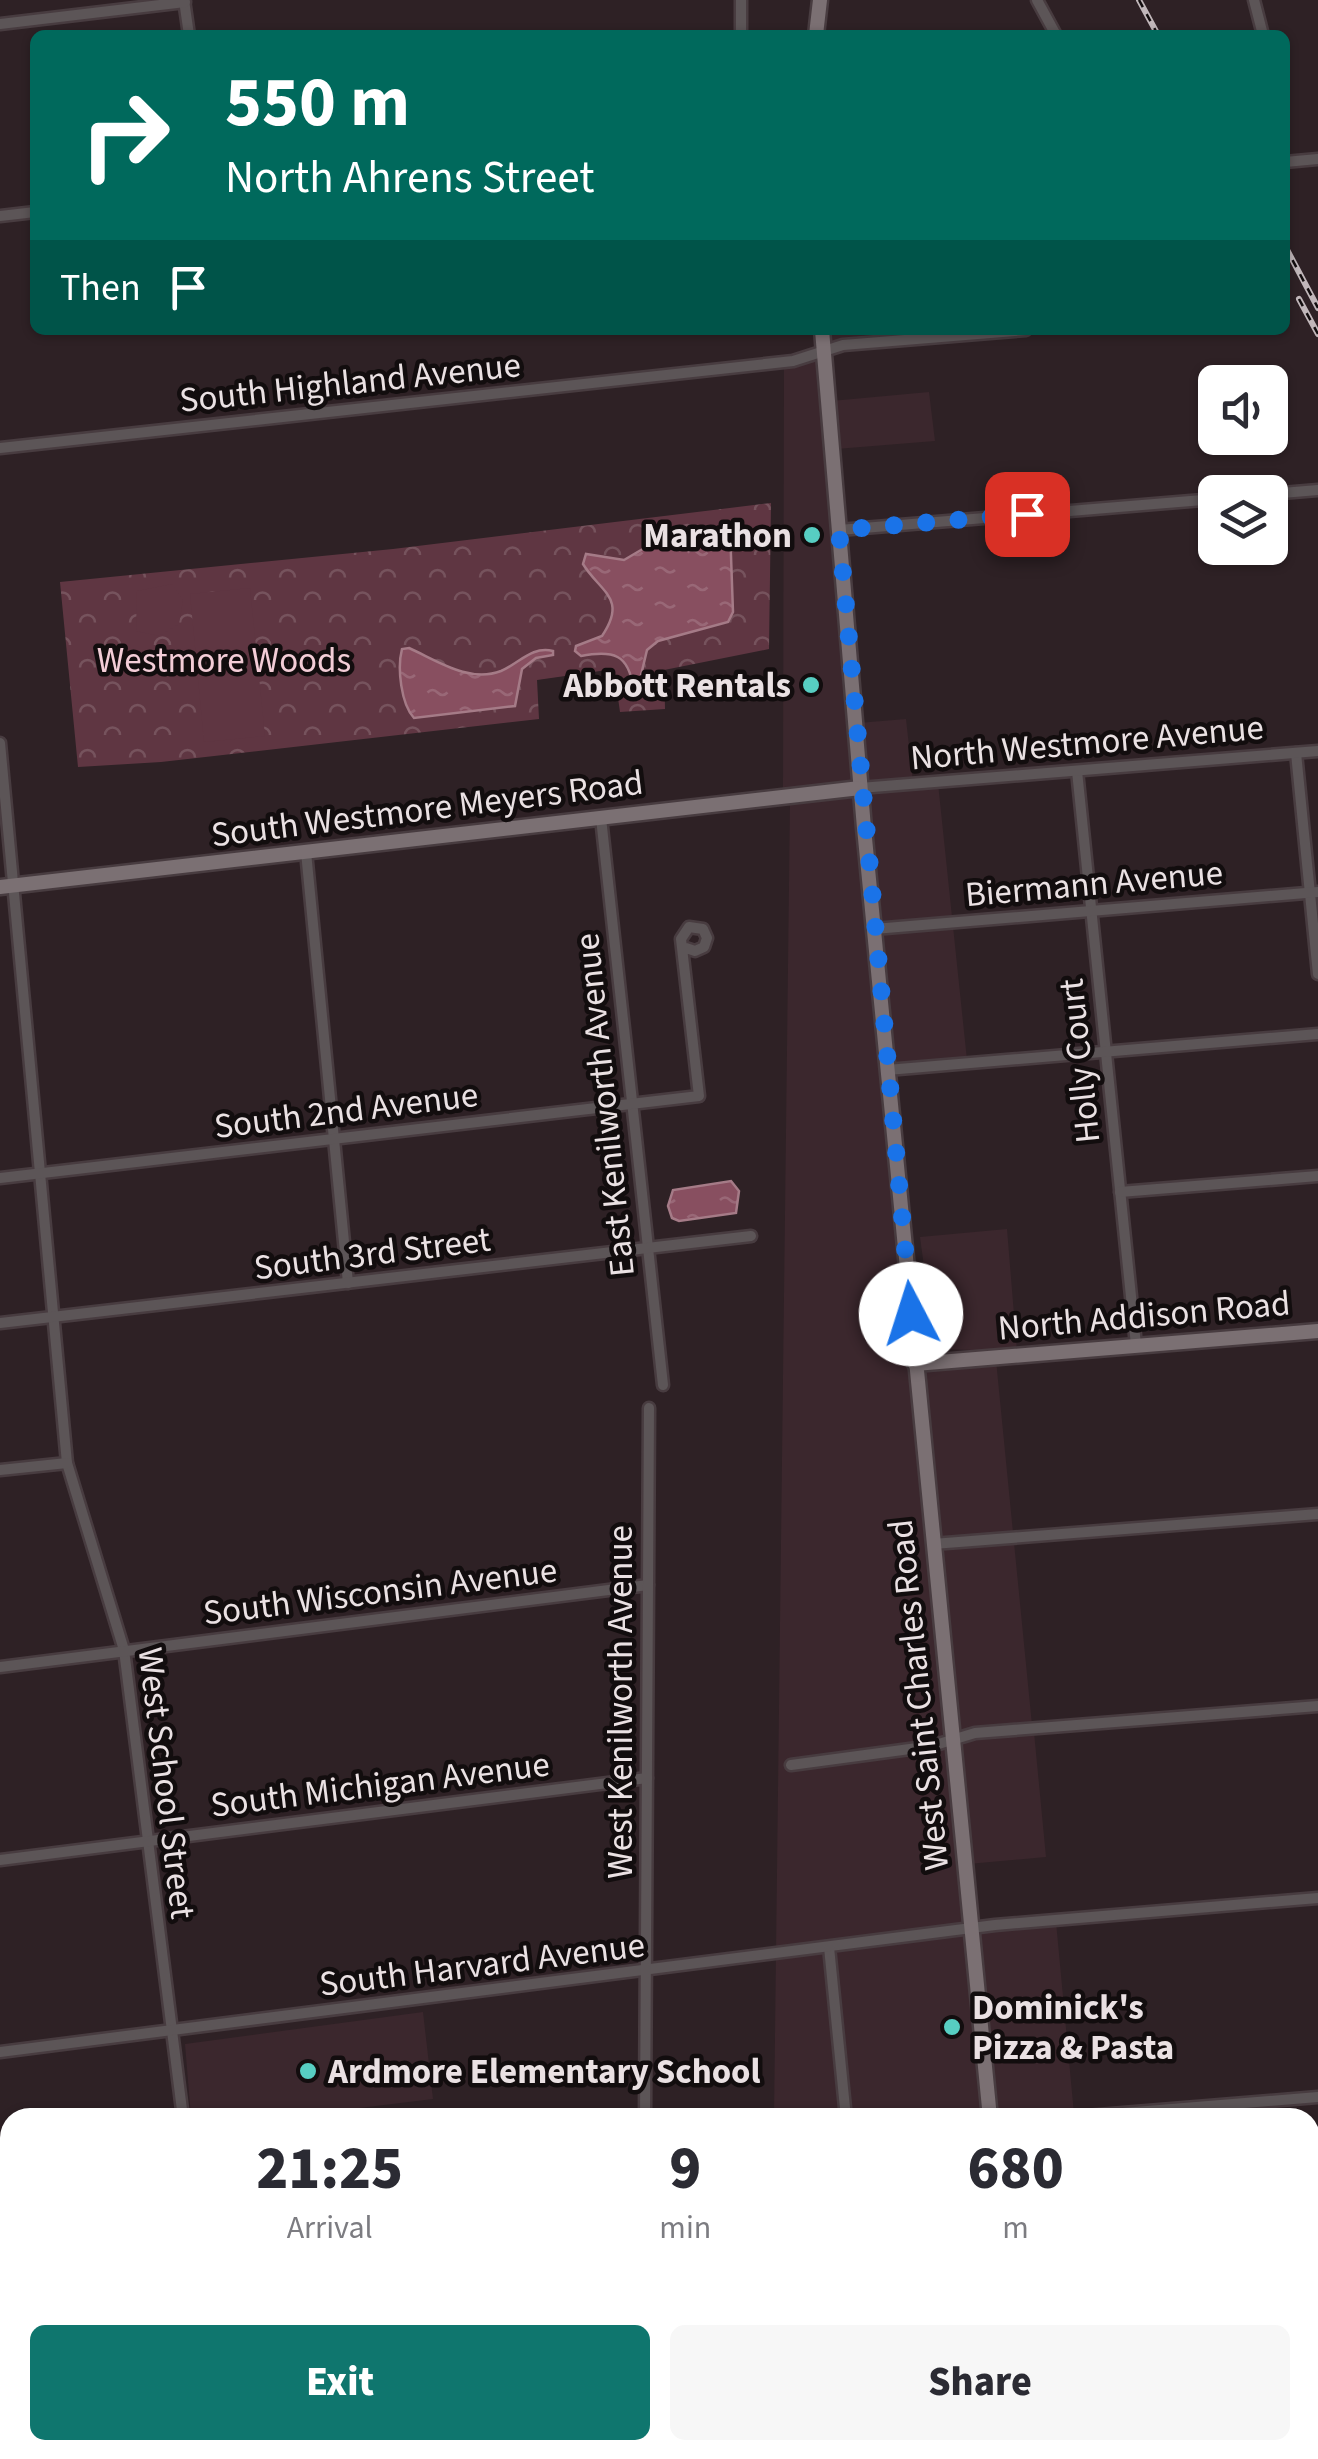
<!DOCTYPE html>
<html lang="en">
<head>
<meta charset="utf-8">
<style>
	:root { --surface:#fff; --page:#f7f7f7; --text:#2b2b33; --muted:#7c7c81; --accent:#0f766e }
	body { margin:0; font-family:"Source Sans 3",sans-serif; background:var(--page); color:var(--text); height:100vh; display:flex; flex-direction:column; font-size:38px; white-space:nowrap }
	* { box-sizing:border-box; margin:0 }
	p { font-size:32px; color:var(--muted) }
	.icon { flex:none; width:55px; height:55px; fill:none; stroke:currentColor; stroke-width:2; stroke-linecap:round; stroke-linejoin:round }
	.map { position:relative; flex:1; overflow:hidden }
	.details { position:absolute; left:0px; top:2108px; width:1320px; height:352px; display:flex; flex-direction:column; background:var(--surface); border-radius:30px 30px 0 0; box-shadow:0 2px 8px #0004 }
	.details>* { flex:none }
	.banner { position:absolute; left:30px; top:30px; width:1260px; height:305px; border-radius:15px; box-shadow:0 2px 8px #0004; background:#00695c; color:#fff; overflow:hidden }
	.fabs { position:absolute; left:1198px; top:365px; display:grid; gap:20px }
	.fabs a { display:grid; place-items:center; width:90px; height:90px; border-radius:15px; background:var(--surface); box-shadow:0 2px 8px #0004; font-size:50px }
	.pin { position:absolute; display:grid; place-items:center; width:85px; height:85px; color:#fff; margin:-42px; border-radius:20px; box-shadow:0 5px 15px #0006 }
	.me { position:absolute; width:110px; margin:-55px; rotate:355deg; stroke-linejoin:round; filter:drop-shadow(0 0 8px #0008) }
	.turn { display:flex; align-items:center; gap:35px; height:210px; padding:0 30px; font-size:45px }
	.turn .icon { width:130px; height:130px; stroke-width:2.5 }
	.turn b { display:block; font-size:70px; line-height:85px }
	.then { display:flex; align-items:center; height:95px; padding:0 30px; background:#0003; gap:20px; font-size:38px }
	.eta { display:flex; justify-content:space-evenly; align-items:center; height:170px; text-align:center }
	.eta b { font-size:60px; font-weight:800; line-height:70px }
	.button { display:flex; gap:20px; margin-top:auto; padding:20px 30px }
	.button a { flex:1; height:115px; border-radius:15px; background:var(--accent); color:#fff; font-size:40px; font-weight:800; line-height:115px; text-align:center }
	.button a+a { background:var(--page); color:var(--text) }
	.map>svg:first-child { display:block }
	.built { fill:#3b272d }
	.park { fill:url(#park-crowns) }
	.pitch { fill:#5f3642 }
	.water { fill:url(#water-ripples); stroke:#a57b87; stroke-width:2.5 }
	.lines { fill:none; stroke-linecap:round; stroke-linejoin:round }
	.street-casing { stroke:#483c40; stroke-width:15 }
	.secondary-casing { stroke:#483c40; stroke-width:19 }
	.street { stroke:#5c5557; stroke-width:10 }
	.secondary { stroke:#7b7073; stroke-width:14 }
	.rail-casing { stroke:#c1b7ba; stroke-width:6 }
	.rail { stroke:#120d0e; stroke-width:2.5; stroke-dasharray:8; stroke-linecap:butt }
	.route { stroke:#1a73e8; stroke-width:18; stroke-dasharray:0 32.4 }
	.poi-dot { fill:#57cec2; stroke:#120d0e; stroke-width:4 }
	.labels { text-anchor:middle; stroke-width:9; stroke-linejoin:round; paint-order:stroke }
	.street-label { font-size:35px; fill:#eae1e3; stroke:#120d0e }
	.poi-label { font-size:35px; font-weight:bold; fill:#eae1e3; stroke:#120d0e; text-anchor:end }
	.park-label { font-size:35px; fill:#f3cdd7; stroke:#120d0e }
</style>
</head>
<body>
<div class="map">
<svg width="1318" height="2459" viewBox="0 0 1318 2459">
	<defs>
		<pattern id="park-crowns" width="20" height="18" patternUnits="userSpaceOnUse" patternTransform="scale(2.5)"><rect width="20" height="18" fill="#5f3642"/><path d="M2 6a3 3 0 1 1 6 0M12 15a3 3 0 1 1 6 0" fill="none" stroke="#76535d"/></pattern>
		<pattern id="water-ripples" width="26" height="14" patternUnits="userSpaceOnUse" patternTransform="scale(2.5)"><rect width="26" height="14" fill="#884f60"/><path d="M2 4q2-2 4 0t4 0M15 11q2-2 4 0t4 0" fill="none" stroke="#996877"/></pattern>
	</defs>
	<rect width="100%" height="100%" fill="#2e2125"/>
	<g class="built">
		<polygon points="825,330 919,330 920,336 825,345"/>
		<polygon points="820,358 858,785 783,793 784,367"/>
		<polygon points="929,392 935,441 836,449 831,401"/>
		<polygon points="906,719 913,782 863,786 858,723"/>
		<polygon points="938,783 967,1060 890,1068 863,791"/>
		<polygon points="857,793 986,2117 774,2118 790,802"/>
		<polygon points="1007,1229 1017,1351 935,1349 920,1237"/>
		<polygon points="996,1360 1032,1725 956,1736 919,1368"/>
		<polygon points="1034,1732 1046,1857 968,1864 956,1742"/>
		<polygon points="1056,1922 1074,2114 994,2117 975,1931"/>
		<polygon points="423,2012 433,2099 286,2117 191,2117 185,2044"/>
		<polygon points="29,2450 145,2450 147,2459 33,2459"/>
		<polygon points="774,2450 1017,2450 1018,2459 774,2459"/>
		<polygon points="1027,2450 1094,2450 1095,2459 1028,2459"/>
	</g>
	<polygon class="park" points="771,503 769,649 664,670 665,709 620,712 614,669 537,680 539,719 161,762 78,767 60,582 393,549"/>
	<g class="pitch">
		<polygon points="172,584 183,600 179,624 159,636 136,631 137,591"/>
		<polygon points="250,588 265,736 204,742 190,594"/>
	</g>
	<g class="water">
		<path d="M730,528l3,84 -5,10 -70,19 -11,9 -10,42 -4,-4c-4,-34 -20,-38 -52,-32l-6,-5 1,-5 26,-10c26,-38 -2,-44 -19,-72l3,-10 38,6 46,-27z"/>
		<path d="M409,648c29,13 60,35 92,23 19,-8 30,-25 52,-20v4l-17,3 -14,11 -7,37 -101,12c-13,-14 -17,-50 -12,-69z"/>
		<polygon points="731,1181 739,1191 736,1213 679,1221 672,1218 668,1206 673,1190"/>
	</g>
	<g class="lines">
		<defs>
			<g id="street">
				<polyline points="184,0 189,35"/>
				<polyline points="741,0 741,35"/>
				<polyline points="1037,0 1056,35"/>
				<polyline points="1254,0 1263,35"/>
				<polyline points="0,24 185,2"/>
				<polyline points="1285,162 1318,159"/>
				<polyline points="0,216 35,212"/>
				<polyline points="0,448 793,361 843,345 1026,330"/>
				<polyline points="1270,494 1318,490"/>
				<polyline points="839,530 1215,499"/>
				<polyline points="0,743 67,1463 124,1650 183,2118"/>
				<polyline points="1296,753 1318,974"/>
				<polyline points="1077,771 1136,1345"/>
				<polyline points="860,788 1318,751"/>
				<polyline points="601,818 663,1385"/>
				<polyline points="306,852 348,1283"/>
				<polyline points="874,929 1318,892"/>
				<polyline points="887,1070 1318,1034"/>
				<polyline points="0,1178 699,1096 681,939 689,927 703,929 707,938 704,947 695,951 686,948"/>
				<polyline points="1120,1192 1318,1176"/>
				<polyline points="0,1323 751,1236"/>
				<polyline points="0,1470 67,1463"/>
				<polyline points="933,1544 1318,1514"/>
				<polyline points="0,1667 648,1585"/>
				<polyline points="791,1765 932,1746 975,1733 1318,1706"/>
				<polyline points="0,1860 647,1778"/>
				<polyline points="829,1947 846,2118"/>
				<polyline points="0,2052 995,1925 1318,1898"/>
				<polyline points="645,2118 649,1408"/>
				<polyline points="1062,2118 1318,2097"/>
				<polyline points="0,2252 10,2250"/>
				<polyline points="1310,2288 1318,2288"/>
				<polyline points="0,2389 10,2412"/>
				<polyline points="27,2450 30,2459"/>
				<polyline points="225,2450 227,2459"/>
				<polyline points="879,2450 880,2459"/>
				<polyline points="643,2459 643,2450"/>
			</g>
			<g id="secondary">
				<polyline points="816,35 820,0"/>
				<polyline points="822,330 864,828 990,2118"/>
				<polyline points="0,887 860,788"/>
				<polyline points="915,1364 1318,1331"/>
				<polyline points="1024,2450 1025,2459"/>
			</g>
		</defs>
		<use href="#street" class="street-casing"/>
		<use href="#secondary" class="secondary-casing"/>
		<use href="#street" class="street"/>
		<use href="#secondary" class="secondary"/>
		<defs>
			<g id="rail">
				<polyline points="1139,0 1158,35"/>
				<polyline points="1285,246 1318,308"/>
				<polyline points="1299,299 1318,334"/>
			</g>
		</defs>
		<use href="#rail" class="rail-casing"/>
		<use href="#rail" class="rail"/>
	</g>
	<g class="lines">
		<polyline class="route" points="911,1314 839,530 1027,514"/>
	</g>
	<g class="poi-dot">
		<circle cx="812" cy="535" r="10"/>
		<circle cx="811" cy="685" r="10"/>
		<circle cx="952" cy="2027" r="10"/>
		<circle cx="308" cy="2071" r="10"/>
	</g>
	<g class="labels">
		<g class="street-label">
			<text transform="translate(350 382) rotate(-6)" y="12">South Highland Avenue</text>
			<text transform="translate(1087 742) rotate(-5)" y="12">North Westmore Avenue</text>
			<text transform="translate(427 808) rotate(-7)" y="12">South Westmore Meyers Road</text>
			<text transform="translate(1094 883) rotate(-5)" y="12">Biermann Avenue</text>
			<text transform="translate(1079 1061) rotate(-96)" y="12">Holly Court</text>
			<text transform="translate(604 1105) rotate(-96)" y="12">East Kenilworth Avenue</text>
			<text transform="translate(346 1110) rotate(-7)" y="12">South 2nd Avenue</text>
			<text transform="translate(372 1253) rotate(-7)" y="12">South 3rd Street</text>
			<text transform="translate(1144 1315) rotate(-5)" y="12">North Addison Road</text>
			<text transform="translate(380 1591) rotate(-7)" y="12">South Wisconsin Avenue</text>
			<text transform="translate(918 1695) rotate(-96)" y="12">West Saint Charles Road</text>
			<text transform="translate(620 1702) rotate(-90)" y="12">West Kenilworth Avenue</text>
			<text transform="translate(167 1783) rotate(83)" y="12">West School Street</text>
			<text transform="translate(380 1784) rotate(-7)" y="12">South Michigan Avenue</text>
			<text transform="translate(482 1964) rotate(-7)" y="12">South Harvard Avenue</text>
		</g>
		<g class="poi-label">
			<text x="792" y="547">Marathon</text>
			<text x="791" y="697">Abbott Rentals</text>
			<text x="972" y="2019" text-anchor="start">Dominick's<tspan x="972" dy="40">Pizza &amp; Pasta</tspan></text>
			<text x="328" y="2083" text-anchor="start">Ardmore Elementary School</text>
		</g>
		<g class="park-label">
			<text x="224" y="672">Westmore Woods</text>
		</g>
	</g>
</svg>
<div class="fabs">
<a><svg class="icon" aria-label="sound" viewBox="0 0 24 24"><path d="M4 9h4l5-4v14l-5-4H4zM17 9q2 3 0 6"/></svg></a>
<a><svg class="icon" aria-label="layers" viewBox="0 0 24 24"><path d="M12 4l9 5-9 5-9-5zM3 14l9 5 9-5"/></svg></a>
</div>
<div class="pin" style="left:1027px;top:514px;background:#d93025"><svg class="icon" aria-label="arrive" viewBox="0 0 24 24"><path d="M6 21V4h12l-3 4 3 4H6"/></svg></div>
<svg class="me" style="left:911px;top:1314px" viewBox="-20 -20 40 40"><circle r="19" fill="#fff"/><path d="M0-13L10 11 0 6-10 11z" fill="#1a73e8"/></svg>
<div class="banner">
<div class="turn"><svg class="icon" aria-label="right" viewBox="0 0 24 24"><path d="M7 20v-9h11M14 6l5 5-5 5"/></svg><div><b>550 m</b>North Ahrens Street</div></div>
<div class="then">Then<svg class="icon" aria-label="arrive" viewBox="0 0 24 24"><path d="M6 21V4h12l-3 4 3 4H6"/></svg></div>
</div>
<section class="details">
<div class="eta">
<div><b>21:25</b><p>Arrival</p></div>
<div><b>9</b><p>min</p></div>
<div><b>680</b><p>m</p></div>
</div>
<div class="button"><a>Exit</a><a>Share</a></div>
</section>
</div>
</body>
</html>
